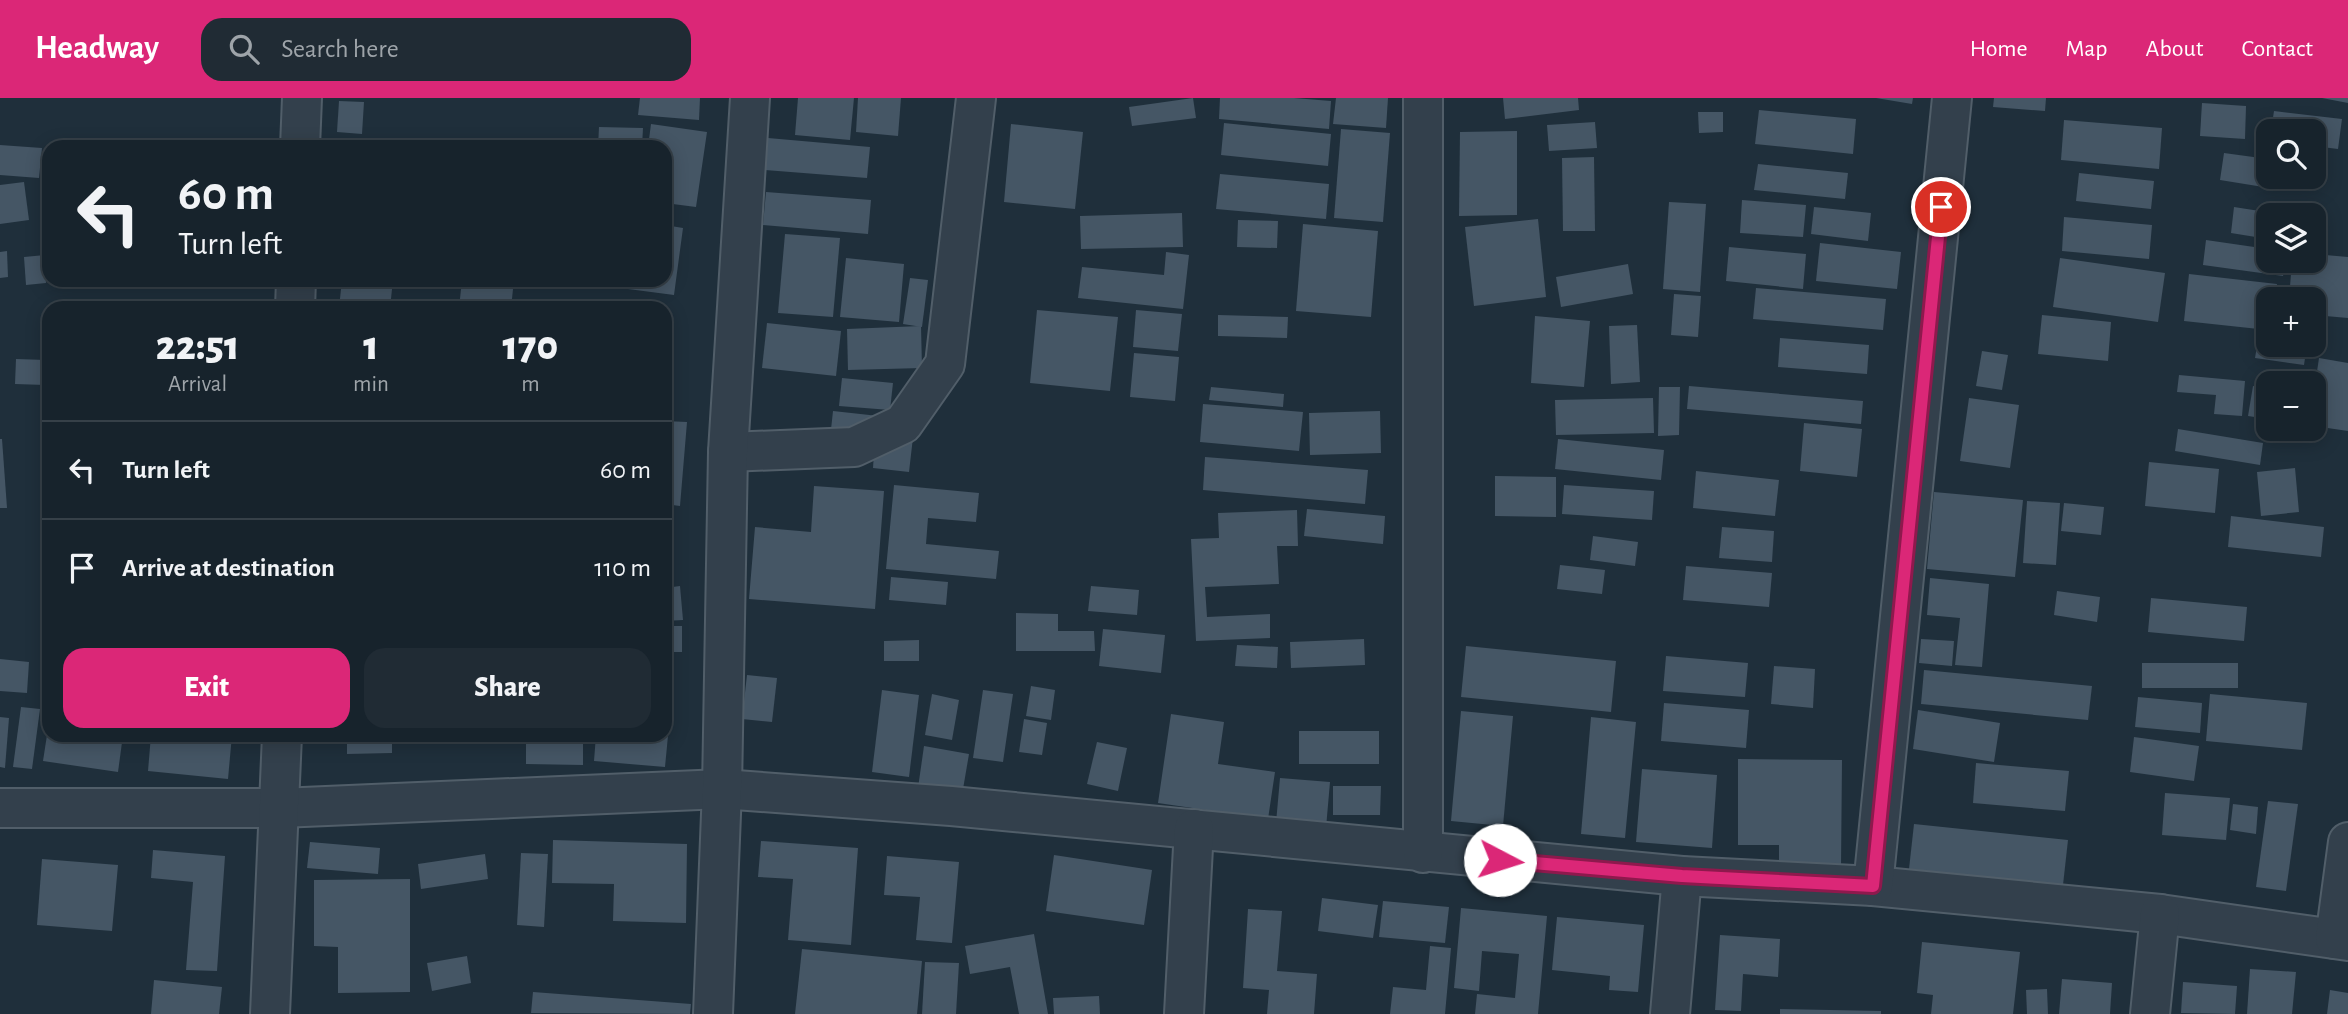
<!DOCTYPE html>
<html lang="en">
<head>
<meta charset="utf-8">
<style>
	:root { --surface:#17232c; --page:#202b34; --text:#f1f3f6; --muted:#9ea4a9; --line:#364048; --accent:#db2777 }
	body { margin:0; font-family:"Alegreya Sans",sans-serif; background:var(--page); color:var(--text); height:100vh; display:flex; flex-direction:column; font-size:26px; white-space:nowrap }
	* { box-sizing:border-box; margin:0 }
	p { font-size:23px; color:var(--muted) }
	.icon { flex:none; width:38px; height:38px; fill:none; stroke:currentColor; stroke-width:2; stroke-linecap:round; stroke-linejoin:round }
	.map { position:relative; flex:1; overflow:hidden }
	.sheet { position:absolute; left:42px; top:203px; width:630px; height:441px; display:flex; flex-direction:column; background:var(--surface); border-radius:21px; box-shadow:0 4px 18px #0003,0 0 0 2px var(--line) }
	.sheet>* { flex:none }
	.hud { position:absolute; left:42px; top:42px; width:630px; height:147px; border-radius:21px; box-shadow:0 4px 18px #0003,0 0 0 2px var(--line); background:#17232c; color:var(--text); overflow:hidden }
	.controls { position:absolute; left:2256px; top:21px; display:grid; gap:14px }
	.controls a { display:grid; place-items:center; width:70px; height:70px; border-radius:14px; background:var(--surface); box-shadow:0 4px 18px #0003,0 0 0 2px var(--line); font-size:35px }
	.pin { position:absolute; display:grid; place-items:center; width:60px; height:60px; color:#fff; margin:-30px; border:4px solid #fff; border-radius:50%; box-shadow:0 2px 7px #0007 }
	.me { position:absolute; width:77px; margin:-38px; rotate:95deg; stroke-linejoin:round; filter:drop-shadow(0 0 5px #0008) }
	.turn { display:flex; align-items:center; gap:24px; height:147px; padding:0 21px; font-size:32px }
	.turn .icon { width:91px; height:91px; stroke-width:2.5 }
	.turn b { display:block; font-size:49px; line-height:60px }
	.eta { display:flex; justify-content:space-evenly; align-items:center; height:119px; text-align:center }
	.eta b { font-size:42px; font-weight:800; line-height:49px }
	.cta { display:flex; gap:14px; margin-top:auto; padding:14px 21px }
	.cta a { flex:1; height:80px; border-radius:21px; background:var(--accent); color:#fff; font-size:28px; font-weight:800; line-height:80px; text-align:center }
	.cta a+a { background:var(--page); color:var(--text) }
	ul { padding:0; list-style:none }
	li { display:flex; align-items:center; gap:21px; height:98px; padding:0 21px; border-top:2px solid var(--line) }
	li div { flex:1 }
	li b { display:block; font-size:26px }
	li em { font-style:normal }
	header { display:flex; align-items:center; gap:42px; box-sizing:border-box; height:98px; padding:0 35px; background:var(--accent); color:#fff }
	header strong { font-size:33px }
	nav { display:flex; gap:38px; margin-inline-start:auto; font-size:24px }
	.search { width:490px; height:63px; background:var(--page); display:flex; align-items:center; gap:18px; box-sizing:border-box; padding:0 24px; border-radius:21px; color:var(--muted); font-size:26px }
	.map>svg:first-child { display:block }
	.building { fill:#455665 }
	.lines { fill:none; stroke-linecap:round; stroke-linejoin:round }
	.minor-casing { stroke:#515e69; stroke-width:42 }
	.minor { stroke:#33404c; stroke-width:38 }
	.route-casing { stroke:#8e194d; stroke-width:18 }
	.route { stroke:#db2777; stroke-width:12 }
</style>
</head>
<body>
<header>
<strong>Headway</strong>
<div class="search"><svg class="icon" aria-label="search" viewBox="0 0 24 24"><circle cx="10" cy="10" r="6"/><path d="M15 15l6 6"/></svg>Search here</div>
<nav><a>Home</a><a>Map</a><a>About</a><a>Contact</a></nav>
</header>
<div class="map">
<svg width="2348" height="916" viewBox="0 0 2348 916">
	<rect width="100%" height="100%" fill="#1f2f3b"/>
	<g class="building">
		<polygon points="640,0 700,0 699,22 638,17"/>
		<polygon points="798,0 854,0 850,42 795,37"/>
		<polygon points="858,0 901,0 898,38 856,34"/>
		<polygon points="1193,0 1196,20 1132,28 1129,9"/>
		<polygon points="1220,0 1294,0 1331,3 1329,31 1219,21"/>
		<polygon points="1336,0 1388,0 1386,30 1333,26"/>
		<polygon points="1503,0 1578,0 1579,12 1505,21"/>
		<polygon points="1876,0 1913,0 1912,6"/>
		<polygon points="1994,0 2046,0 2045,13 1993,9"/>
		<polygon points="2322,0 2348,0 2348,5"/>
		<polygon points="339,3 364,4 362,36 337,34"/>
		<polygon points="2202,5 2246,8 2245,41 2200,38"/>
		<polygon points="1759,12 1856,21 1853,56 1755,46"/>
		<polygon points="2274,13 2342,21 2338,51 2314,48 2314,33 2271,33"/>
		<polygon points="1698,14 1723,14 1723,34 1699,35"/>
		<polygon points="2064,22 2162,30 2159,71 2061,62"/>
		<polygon points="1595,24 1597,50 1549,53 1547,27"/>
		<polygon points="1224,25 1331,36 1328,68 1221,57"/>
		<polygon points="651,26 707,34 696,109 665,105 665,49 648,49"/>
		<polygon points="1011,26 1083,34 1075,111 1004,104"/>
		<polygon points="599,29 643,30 642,49 598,49"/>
		<polygon points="1341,31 1390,35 1383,124 1334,120"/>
		<polygon points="1517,33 1517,117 1459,118 1460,34"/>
		<polygon points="768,40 870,49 867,80 765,72"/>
		<polygon points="0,47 42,50 39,80 0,77"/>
		<polygon points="2224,55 2268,61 2268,79 2284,79 2282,92 2220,82"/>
		<polygon points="1594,59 1595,133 1563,133 1562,60"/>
		<polygon points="1758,66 1848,75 1845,101 1754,92"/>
		<polygon points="2079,75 2154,83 2151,111 2076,103"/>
		<polygon points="1220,76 1329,86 1326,121 1216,111"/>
		<polygon points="24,84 29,122 0,126 0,87"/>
		<polygon points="766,94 871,102 868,136 763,127"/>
		<polygon points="1742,102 1806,107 1803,139 1740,135"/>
		<polygon points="1669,104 1706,106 1700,194 1663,191"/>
		<polygon points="1814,109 1871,115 1868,143 1811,136"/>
		<polygon points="2234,109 2279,116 2268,117 2268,141 2231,135"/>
		<polygon points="1182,115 1183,149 1081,151 1080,118"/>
		<polygon points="2064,119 2152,127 2149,161 2062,153"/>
		<polygon points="1538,121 1546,199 1474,208 1465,129"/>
		<polygon points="1238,122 1278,123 1277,150 1237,149"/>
		<polygon points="1303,126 1378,133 1371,219 1296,213"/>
		<polygon points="665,127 683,130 674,197 605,188 605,182 665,182"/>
		<polygon points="785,136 840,140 833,219 778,215"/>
		<polygon points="2206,142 2268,151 2268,163 2286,163 2283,178 2203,167"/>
		<polygon points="1820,145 1901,154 1897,191 1816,183"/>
		<polygon points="1729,149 1806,156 1803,191 1726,183"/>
		<polygon points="7,153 8,179 0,180 0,154"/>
		<polygon points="1166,154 1189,157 1183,211 1078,200 1082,169 1164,177"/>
		<polygon points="2314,156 2348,159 2348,220 2314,217 2314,201 2289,201 2292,163 2314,163"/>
		<polygon points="45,157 46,185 26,187 24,159"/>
		<polygon points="846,160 904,166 899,224 840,219"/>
		<polygon points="2060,160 2165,175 2158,224 2053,209"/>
		<polygon points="1628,166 1633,196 1561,209 1556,179"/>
		<polygon points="2189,176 2277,186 2275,201 2268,201 2268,232 2184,223"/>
		<polygon points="910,180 928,182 922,229 903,226"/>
		<polygon points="342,182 393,182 390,210 339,210"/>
		<polygon points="462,182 514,182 511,210 459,210"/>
		<polygon points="1756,190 1886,201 1883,232 1753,221"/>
		<polygon points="1674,196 1701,198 1698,239 1671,237"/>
		<polygon points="1037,212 1118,219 1110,293 1030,285"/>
		<polygon points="1136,212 1182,216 1178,253 1133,249"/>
		<polygon points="1218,217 1288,219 1287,240 1218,238"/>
		<polygon points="2042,217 2111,224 2108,263 2038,256"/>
		<polygon points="1535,218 1590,223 1584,289 1531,285"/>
		<polygon points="767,225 841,233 836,278 762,270"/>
		<polygon points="1637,227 1640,284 1611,286 1609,228"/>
		<polygon points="921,228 922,270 848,272 847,231"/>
		<polygon points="2259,236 2268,238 2268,247 2307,247 2304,267 2255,260"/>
		<polygon points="1780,240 1869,247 1867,276 1778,269"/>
		<polygon points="1982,253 2008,257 2002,292 1976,288"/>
		<polygon points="1134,255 1179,259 1175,303 1130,299"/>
		<polygon points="2319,260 2348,265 2348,333 2314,328 2314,294"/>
		<polygon points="16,261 46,262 45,287 15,286"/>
		<polygon points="2179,277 2245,283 2242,318 2214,316 2216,297 2177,294"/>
		<polygon points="842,280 893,285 890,312 839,308"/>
		<polygon points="1689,288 1863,303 1861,326 1687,311"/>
		<polygon points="2253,288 2268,291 2268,321 2248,318"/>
		<polygon points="1211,289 1284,296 1283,309 1209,302"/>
		<polygon points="1659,289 1680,289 1679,337 1658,338"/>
		<polygon points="1653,300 1654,335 1556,337 1555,302"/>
		<polygon points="1969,300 2019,307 2010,370 1960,363"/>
		<polygon points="1203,306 1303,314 1299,353 1200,344"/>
		<polygon points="833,313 915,322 909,374 873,370 874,355 829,350"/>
		<polygon points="1380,313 1381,355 1310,357 1309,315"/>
		<polygon points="665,323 687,324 680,408 665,406"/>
		<polygon points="1804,325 1862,331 1857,379 1800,373"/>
		<polygon points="2178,331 2263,345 2260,367 2175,353"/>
		<polygon points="0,341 2,341 7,410 0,410"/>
		<polygon points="1558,341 1664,352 1661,382 1555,371"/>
		<polygon points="1205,359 1368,372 1365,406 1203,392"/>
		<polygon points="2149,364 2219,371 2215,415 2145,408"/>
		<polygon points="2295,370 2299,414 2261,418 2257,374"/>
		<polygon points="1696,373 1779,382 1775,418 1693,410"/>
		<polygon points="1495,378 1556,379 1556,419 1495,418"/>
		<polygon points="894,387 979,395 976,424 928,420 926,446 999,453 996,481 886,471"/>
		<polygon points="1564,387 1654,393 1652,422 1562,416"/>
		<polygon points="814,388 884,393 875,511 749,501 755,429 811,434"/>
		<polygon points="1934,394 2023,402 2015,479 1927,471"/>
		<polygon points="2027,403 2060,405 2056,467 2023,465"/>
		<polygon points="2064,405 2104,409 2101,437 2061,433"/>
		<polygon points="1307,411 1385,418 1383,446 1304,438"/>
		<polygon points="1297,412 1298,448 1277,448 1279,486 1205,489 1207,519 1270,516 1270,540 1196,543 1191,441 1219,440 1218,415"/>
		<polygon points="665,413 673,414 667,480 665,480"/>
		<polygon points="2231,418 2324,429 2321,459 2228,449"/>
		<polygon points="1722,429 1774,433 1772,464 1719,460"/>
		<polygon points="1593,438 1638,444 1635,468 1590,462"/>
		<polygon points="1560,467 1605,472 1602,496 1557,491"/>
		<polygon points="1686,468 1772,475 1769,509 1683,502"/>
		<polygon points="891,479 948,484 946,507 889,502"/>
		<polygon points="1930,480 1989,486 1982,569 1955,567 1960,520 1927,517"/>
		<polygon points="680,488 683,522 665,523 665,490"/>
		<polygon points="1091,488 1139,492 1137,517 1088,513"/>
		<polygon points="2057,493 2100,499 2097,524 2054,517"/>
		<polygon points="2151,500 2247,509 2244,543 2148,534"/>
		<polygon points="1016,515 1058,516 1058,533 1094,533 1095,553 1016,553"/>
		<rect x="665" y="528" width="17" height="26"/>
		<polygon points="1103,531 1165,537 1161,575 1099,568"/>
		<polygon points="1364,541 1365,567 1291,570 1290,544"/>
		<polygon points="1921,541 1954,543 1952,568 1919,565"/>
		<polygon points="919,542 919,563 884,563 884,543"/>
		<polygon points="1237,547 1278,549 1277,570 1235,568"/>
		<polygon points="1466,548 1616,563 1611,614 1461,599"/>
		<polygon points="1666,558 1748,565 1745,599 1663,593"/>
		<polygon points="0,561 29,564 27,595 0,593"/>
		<rect x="2142" y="565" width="96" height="25"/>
		<polygon points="1774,568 1815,571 1813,610 1771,606"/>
		<polygon points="1924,572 2092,588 2088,622 1921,606"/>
		<polygon points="747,577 777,580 772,624 742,621"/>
		<polygon points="1031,588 1055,592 1051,622 1026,618"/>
		<polygon points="882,592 919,597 909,679 872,674"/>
		<polygon points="983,592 1013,596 1003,664 973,660"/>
		<polygon points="665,595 672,596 665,669 594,663 596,637 665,637"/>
		<polygon points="932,596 959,602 952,642 925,637"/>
		<polygon points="2210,596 2307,605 2302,652 2206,643"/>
		<polygon points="2138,599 2202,605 2200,635 2135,629"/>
		<polygon points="1664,605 1749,612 1746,650 1661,643"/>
		<polygon points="21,609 40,611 32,671 13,669"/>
		<polygon points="1918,612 2000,625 1994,664 1913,651"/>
		<polygon points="1461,613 1513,618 1503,728 1451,723"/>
		<polygon points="1171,616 1224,624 1218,666 1275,674 1268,721 1158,705"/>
		<polygon points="0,619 9,620 5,670 0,669"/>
		<polygon points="1591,619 1636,624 1625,740 1581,736"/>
		<polygon points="1024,621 1047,625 1042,657 1019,654"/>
		<rect x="1299" y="633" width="80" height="33"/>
		<polygon points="47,637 123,637 118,674 43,663"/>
		<polygon points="151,637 232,637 228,681 148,673"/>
		<polygon points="347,637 392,637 392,655 347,656"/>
		<polygon points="526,637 583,638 583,667 526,666"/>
		<polygon points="2134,639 2199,648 2194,683 2130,674"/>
		<polygon points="1097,644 1127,650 1118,693 1087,686"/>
		<polygon points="924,648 969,656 962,697 918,690"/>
		<polygon points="1738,661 1842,662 1841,770 1779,770 1779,747 1738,747"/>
		<polygon points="1976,665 2069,673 2065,713 1973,705"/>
		<polygon points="1642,671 1717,677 1712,750 1636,744"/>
		<polygon points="1280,680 1330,684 1326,730 1276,725"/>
		<polygon points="1333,688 1381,688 1380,717 1333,717"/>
		<polygon points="2165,695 2230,700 2226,742 2162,737"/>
		<polygon points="2268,703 2298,706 2286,793 2256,789"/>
		<polygon points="2233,706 2258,709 2256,736 2230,732"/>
		<polygon points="1914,726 2068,742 2063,787 1909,771"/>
		<polygon points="553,742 687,746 686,825 613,823 614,786 552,785"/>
		<polygon points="761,743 858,750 851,847 788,842 793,781 758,779"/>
		<polygon points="310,744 380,750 378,776 307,770"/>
		<polygon points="153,752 225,758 217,873 186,872 193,784 151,780"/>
		<polygon points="521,755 548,756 544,829 517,827"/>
		<polygon points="485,756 488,781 421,791 418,766"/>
		<polygon points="1054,757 1152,772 1144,827 1046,813"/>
		<polygon points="887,758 959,764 952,845 916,842 920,799 884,797"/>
		<polygon points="42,761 118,767 112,833 37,827"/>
		<polygon points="410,781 410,894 338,895 338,849 314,848 314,782"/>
		<polygon points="1322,800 1378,807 1373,840 1318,833"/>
		<polygon points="1383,803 1449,809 1445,845 1379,839"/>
		<polygon points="1461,810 1547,818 1538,916 1475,916 1477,896 1515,900 1519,856 1482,853 1479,893 1454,890"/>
		<polygon points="1248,811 1282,813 1277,873 1317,876 1314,916 1267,916 1269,892 1243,890"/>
		<polygon points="1557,819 1644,827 1638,894 1609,892 1610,878 1552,872"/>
		<polygon points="1034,836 1048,916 1019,916 1010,869 970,876 965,848"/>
		<polygon points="1720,837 1780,841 1778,879 1743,876 1741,913 1715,912"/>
		<polygon points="1922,844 2020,854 2013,916 1931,916 1933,897 1917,895"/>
		<polygon points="1430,848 1451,850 1445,916 1390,916 1393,889 1426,892"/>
		<polygon points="802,851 922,863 917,916 795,916"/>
		<polygon points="467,858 471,885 432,893 427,865"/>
		<polygon points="925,864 959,865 956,916 922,916"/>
		<polygon points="2250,871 2296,874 2292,916 2247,916"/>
		<polygon points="2062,881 2112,885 2110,916 2059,916"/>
		<polygon points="154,882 222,889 219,916 151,916"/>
		<polygon points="2183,884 2237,888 2235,916 2181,915"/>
		<polygon points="2047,891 2048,916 2027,916 2026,892"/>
		<polygon points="2330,892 2348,895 2348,916 2327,916"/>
		<polygon points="533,894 691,906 690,916 531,915"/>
		<polygon points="1099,898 1100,916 1054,916 1053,900"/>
		<polygon points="1780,911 1881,913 1881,916 1780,916"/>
	</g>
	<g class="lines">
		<defs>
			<g id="minor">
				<polyline points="300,49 302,0"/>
				<polyline points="295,210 296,182"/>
				<polyline points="728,354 854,349 903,326 945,266 976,0"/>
				<polyline points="0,710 280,710 722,691 951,708 1682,778 1873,788 2160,816 2348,843"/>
				<polyline points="1423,755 1423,0"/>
				<polyline points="1873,788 1952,0"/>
				<polyline points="2335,841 2348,744"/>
				<polyline points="270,916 282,637"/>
				<polyline points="713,916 722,691 728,354 750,0"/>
				<polyline points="1184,916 1194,731"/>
				<polyline points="1670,916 1682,778"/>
				<polyline points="2150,916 2160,816"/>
			</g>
		</defs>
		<use href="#minor" class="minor-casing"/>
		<use href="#minor" class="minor"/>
	</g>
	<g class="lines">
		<defs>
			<polyline id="route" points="1500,762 1682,778 1873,788 1941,109"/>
		</defs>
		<use href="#route" class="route-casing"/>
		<use href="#route" class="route"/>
	</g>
</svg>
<div class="controls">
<a><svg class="icon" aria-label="search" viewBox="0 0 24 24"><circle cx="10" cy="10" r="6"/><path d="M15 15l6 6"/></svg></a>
<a><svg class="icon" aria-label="layers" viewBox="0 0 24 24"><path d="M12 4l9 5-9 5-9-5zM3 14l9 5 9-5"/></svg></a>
<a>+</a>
<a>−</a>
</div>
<div class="pin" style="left:1941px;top:109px;background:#d93025"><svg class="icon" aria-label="arrive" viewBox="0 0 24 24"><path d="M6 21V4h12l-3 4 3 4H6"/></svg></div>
<svg class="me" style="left:1500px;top:762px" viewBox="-20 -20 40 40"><circle r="19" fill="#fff"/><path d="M0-13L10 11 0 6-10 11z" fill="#db2777"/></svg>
<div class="hud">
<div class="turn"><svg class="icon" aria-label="left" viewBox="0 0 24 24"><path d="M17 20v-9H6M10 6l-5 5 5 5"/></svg><div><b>60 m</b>Turn left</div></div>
</div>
<section class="sheet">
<div class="eta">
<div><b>22:51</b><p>Arrival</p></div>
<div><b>1</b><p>min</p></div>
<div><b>170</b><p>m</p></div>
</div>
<ul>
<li><svg class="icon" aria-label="left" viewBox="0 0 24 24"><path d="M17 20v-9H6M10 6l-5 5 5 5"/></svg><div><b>Turn left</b></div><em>60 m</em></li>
<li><svg class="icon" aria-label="arrive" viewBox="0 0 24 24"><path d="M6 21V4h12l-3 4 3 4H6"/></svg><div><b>Arrive at destination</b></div><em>110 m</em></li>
</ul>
<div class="cta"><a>Exit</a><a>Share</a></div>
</section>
</div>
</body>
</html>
